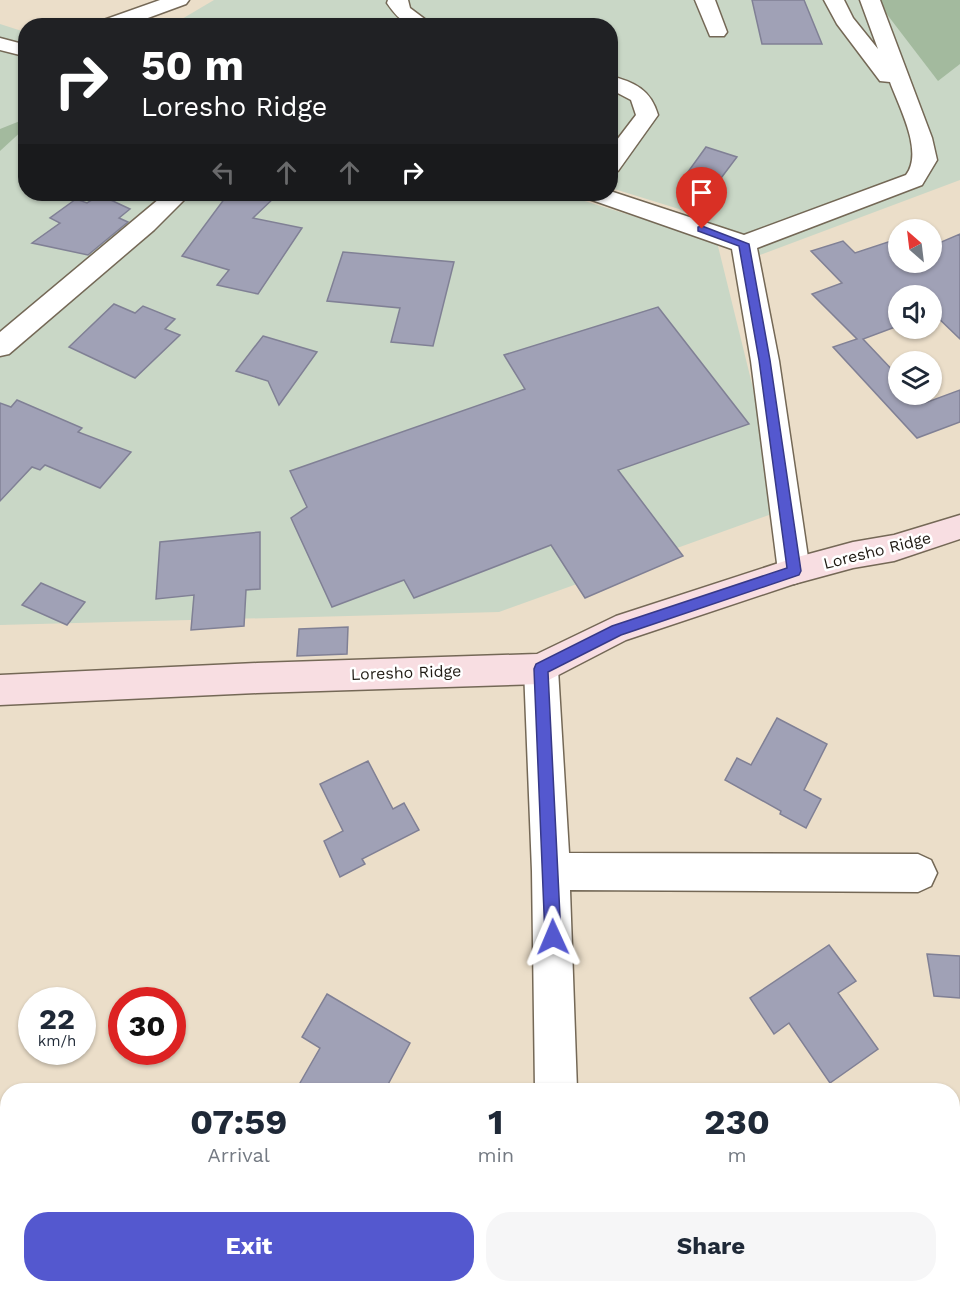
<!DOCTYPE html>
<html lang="en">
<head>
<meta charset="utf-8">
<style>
	:root { --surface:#fff; --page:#f6f6f7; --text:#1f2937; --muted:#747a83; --accent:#5458cf }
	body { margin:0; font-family:"Work Sans",sans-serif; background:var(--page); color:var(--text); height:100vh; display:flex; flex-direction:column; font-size:22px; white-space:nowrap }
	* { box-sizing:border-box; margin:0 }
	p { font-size:20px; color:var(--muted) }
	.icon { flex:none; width:33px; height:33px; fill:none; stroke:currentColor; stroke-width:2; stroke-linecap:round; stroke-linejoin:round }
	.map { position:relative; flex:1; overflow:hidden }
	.panel { position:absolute; left:0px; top:1083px; width:960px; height:210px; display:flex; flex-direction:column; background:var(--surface); border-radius:24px 24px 0 0; box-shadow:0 2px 4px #0004 }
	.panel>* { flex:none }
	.guide { position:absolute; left:18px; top:18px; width:600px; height:183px; border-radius:24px; box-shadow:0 2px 4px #0004; background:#202124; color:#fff; overflow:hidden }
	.needle { width:39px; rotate:332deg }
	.fabs { position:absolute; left:888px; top:219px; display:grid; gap:12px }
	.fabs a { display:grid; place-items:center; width:54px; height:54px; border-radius:50%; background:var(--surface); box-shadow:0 2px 4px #0004; font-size:30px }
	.speed { position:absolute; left:18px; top:987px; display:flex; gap:12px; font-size:30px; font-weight:700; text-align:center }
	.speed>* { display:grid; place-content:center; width:78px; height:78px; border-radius:50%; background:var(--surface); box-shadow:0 2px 4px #0004; line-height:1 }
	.speed small { font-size:15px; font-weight:400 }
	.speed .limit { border:9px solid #d22; background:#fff; color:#111 }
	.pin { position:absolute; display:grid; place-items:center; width:51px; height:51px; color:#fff; margin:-62px -26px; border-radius:50% 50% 50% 0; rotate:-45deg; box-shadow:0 0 6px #0007 }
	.pin .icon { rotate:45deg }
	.me { position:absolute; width:66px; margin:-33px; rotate:359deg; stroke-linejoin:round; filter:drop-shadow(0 0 4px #0008) }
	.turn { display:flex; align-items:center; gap:21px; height:126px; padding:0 24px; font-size:27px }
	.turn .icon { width:78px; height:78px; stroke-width:2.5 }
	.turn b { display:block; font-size:42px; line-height:51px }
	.lanes { display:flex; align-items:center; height:57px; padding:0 24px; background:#0003; justify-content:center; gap:30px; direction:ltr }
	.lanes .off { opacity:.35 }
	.eta { display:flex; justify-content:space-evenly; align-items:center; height:102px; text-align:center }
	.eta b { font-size:36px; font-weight:700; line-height:42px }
	.action { display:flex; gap:12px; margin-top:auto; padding:12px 24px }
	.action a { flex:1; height:69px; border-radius:24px; background:var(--accent); color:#fff; font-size:24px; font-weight:700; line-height:69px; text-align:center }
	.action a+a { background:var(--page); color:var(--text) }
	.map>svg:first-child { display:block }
	.green { fill:#c9d7c6 }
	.forest { fill:#a3ba9e }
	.building { fill:#a0a1b6; stroke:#808095; stroke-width:1.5 }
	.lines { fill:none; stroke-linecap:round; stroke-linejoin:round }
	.street-casing { stroke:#746856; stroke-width:3 }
	.secondary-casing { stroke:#746856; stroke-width:3 }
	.street { fill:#fff; fill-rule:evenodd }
	.secondary { fill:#f8dee2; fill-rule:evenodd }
	.route { fill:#5458cf; stroke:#373987; stroke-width:1.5 }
	.labels { text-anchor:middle; stroke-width:5; stroke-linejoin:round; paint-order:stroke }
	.street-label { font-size:16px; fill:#1f1a13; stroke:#fff }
</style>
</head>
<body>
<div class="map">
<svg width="960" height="1293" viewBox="0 0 960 1293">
	<rect width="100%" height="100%" fill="#ebdec9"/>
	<g class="green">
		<polygon points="214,0 960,0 960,180 757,256 679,209 611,188 610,26 170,26"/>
		<polygon points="0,24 25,32 26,194 562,194 717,242 783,510 499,612 0,625"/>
	</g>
	<g class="forest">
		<polygon points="876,0 960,0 960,64 938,81"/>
		<polygon points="25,119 25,128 0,151 0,129"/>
	</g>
	<g class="building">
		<polygon points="752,0 804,0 822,44 762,44"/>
		<polygon points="706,147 737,157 715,186 685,176"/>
		<polygon points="228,194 278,194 253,218 302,228 258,294 217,285 229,270 182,256"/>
		<polygon points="100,195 130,209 119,218 128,222 88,255 32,243 60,223 50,218 76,199 87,203"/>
		<polygon points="960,234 960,339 934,314 932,315 932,296 898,296 898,326 863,339 898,376 898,394 916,394 925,403 960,390 960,422 917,438 833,347 857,339 812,294 842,283 811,251 843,241 855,253 894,240 898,244 898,262 932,262 932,246"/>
		<polygon points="343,252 454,262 433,346 391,342 400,308 327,301"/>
		<polygon points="114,304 135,313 143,306 175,319 165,329 180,335 135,378 69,347"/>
		<polygon points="658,307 749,424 618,470 683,556 585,598 551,545 414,598 404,580 332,607 291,518 307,507 290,471 525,389 504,355"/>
		<polygon points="263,336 317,352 279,405 268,381 236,371"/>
		<polygon points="17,400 82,428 78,432 131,452 100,488 45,465 40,470 32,467 0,501 0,403 11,407"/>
		<polygon points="260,532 260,589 246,590 244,626 191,630 194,595 156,599 160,542"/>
		<polygon points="41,583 85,602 67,625 22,605"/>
		<polygon points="348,627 347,654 297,656 299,629"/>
		<polygon points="777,718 827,744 804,790 821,799 806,828 780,814 781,811 725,780 737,758 751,765"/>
		<polygon points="368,761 393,809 404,803 419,830 362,859 365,864 340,877 324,841 343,831 320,784"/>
		<polygon points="829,945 856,981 838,993 878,1049 830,1083 789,1023 774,1034 750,998"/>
		<polygon points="927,954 960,956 960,998 934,996"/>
		<polygon points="327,994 410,1043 385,1090 296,1090 320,1048 302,1037"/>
	</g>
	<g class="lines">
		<defs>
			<g id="street">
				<polygon points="160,0 189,0 186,4 126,26 95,26 98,22"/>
				<path d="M388,0h20l2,8 24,18c-25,0 -32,-1 -47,-23z"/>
				<polygon points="695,0 715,0 727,32 724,36 710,36"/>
				<path d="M824,0h20l9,18 25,31 -18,-49h20l52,138 5,22 -15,25 -165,63 22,113 31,210 -5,9 -11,4 -11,-4 -5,-9 -27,-210 -19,-112 -143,-50 -4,-5h25v-3l134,44 162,-60c18,-23 -7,-68 -16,-93l-10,-1 -43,-57z"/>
				<polygon points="0,38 19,43 26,41 26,54 20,55 0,50"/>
				<path d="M610,76c25,6 41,14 48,39l-40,56 -8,2v-24l26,-34 -5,-15 -21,-11z"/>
				<polygon points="165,194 190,194 154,230 9,354 0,356 0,332"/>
				<polygon points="541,654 553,659 558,669 569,853 918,854 931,860 937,873 931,886 918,892 570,890 577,1090 535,1090 532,871 524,669 529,659"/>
				<rect x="538" y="1286" width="46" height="7"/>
			</g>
			<polygon id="secondary" points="960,515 960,539 894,561 853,568 794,584 626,640 541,684 257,693 0,705 0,675 257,663 537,654 616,616 794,558 853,542 894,535"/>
		</defs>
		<use href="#street" class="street-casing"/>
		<use href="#secondary" class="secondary-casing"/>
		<use href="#street" class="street"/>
		<use href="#secondary" class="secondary"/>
	</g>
	<polygon class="route" points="702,226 749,244 770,360 801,571 799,575 621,635 548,672 561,937 558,942 553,945 547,942 545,937 534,669 536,664 612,626 787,568 759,360 739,246 698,231 698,227"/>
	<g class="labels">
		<g class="street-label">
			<text transform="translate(877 550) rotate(-14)" y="6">Loresho Ridge</text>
			<text transform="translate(406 672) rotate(-2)" y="6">Loresho Ridge</text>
		</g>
	</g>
</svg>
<div class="fabs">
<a><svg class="needle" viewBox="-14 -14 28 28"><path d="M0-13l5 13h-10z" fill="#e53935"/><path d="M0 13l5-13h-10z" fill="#747a83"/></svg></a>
<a><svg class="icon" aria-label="sound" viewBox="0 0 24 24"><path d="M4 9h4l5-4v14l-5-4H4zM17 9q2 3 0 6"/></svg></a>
<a><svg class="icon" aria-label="layers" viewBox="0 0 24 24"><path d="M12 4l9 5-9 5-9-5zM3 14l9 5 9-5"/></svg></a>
</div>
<div class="speed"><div>22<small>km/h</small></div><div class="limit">30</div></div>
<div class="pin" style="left:702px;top:229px;background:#d93025"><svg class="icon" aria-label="arrive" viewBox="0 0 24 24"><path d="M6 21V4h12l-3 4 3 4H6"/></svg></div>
<svg class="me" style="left:553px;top:937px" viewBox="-20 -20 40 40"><path d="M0-17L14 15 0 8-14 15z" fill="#5458cf" stroke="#fff" stroke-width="4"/></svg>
<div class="guide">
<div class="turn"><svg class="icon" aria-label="right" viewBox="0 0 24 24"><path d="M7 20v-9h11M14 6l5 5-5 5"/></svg><div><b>50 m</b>Loresho Ridge</div></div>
<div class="lanes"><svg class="icon off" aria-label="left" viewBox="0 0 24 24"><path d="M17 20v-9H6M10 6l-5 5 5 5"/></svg><svg class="icon off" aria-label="ahead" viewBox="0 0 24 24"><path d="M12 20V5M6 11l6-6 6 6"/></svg><svg class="icon off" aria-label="ahead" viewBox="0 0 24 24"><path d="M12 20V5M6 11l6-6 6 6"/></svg><svg class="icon" aria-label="right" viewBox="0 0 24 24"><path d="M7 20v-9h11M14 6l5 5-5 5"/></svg></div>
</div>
<section class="panel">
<div class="eta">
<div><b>07:59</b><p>Arrival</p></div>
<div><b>1</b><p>min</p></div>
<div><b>230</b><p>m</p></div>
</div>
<div class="action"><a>Exit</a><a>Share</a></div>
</section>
</div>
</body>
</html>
